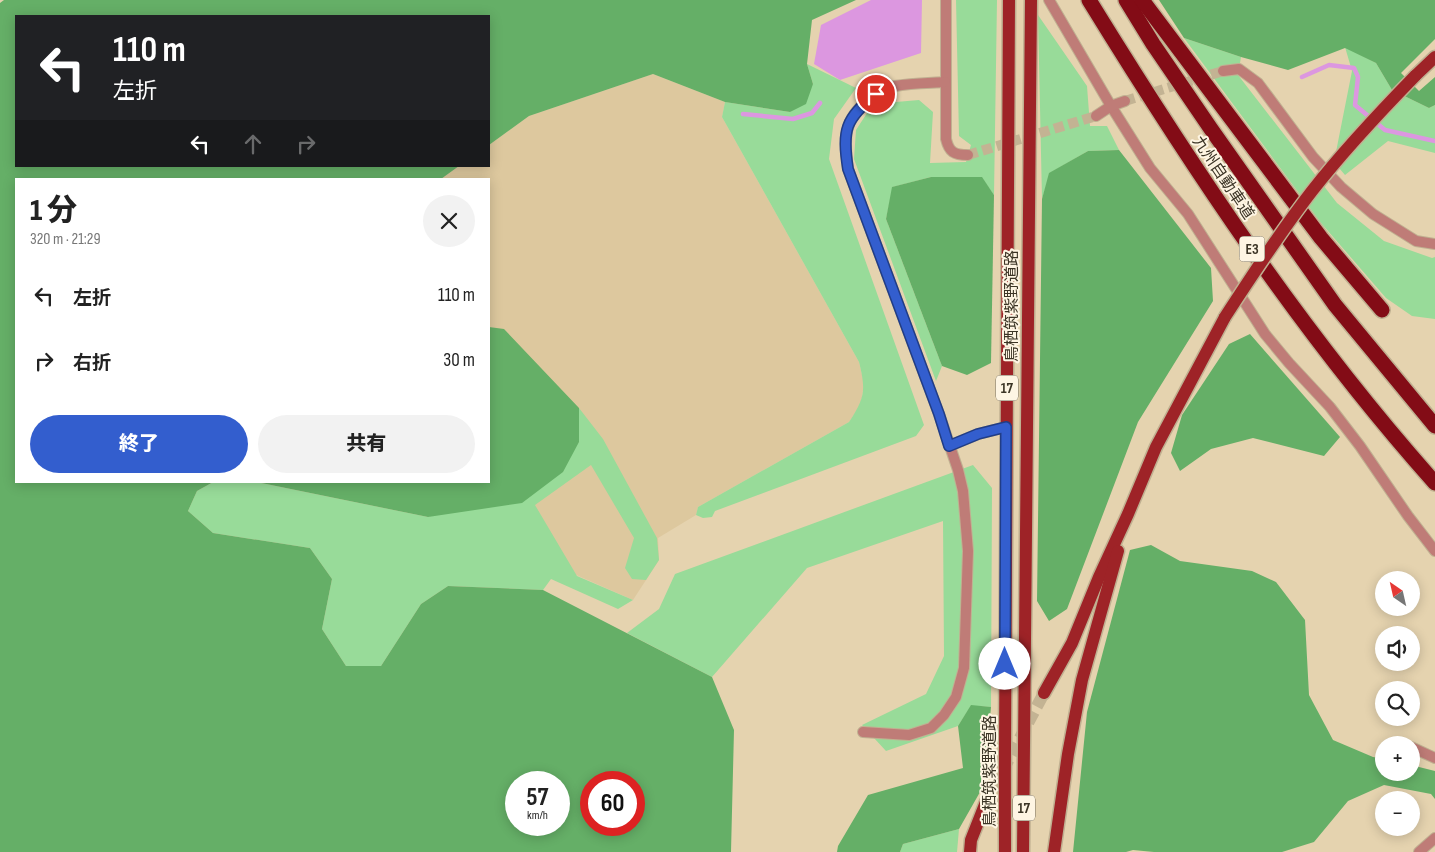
<!DOCTYPE html>
<html lang="ja">
<head>
<meta charset="utf-8">
<style>
	:root { --surface:#fff; --page:#f2f2f2; --text:#222; --muted:#767676; --accent:#335ece }
	body { margin:0; font-family:"Sofia Sans Condensed","Noto Sans JP",sans-serif; background:var(--page); color:var(--text); height:100vh; display:flex; flex-direction:column; font-size:19px; white-space:nowrap }
	* { box-sizing:border-box; margin:0 }
	p { font-size:16px; color:var(--muted) }
	.icon { flex:none; width:28px; height:28px; fill:none; stroke:currentColor; stroke-width:2; stroke-linecap:round; stroke-linejoin:round }
	.map { position:relative; flex:1; overflow:hidden }
	.sheet { position:absolute; left:15px; top:178px; width:475px; height:305px; display:flex; flex-direction:column; background:var(--surface); border-radius:0px; box-shadow:0 2px 12px #0003 }
	.sheet>* { flex:none }
	.hud { position:absolute; left:15px; top:15px; width:475px; height:152px; border-radius:0px; box-shadow:0 2px 12px #0003; background:#202124; color:#fff; overflow:hidden }
	.needle { width:32px; rotate:326deg }
	.tools { position:absolute; left:1375px; top:571px; display:grid; gap:10px }
	.tools a { display:grid; place-items:center; width:45px; height:45px; border-radius:50%; background:var(--surface); box-shadow:0 2px 12px #0003; font-size:25px }
	.speed { position:absolute; left:505px; top:771px; display:flex; gap:10px; font-size:25px; font-weight:700; text-align:center }
	.speed>* { display:grid; place-content:center; width:65px; height:65px; border-radius:50%; background:var(--surface); box-shadow:0 2px 12px #0003; line-height:1 }
	.speed small { font-size:12px; font-weight:400 }
	.speed .limit { border:8px solid #d22; background:#fff; color:#111 }
	.pin { position:absolute; display:grid; place-items:center; width:42px; height:42px; color:#fff; margin:-21px; border:2px solid #fff; border-radius:50%; box-shadow:0 1px 5px #0007 }
	.me { position:absolute; width:55px; margin:-28px; rotate:0deg; stroke-linejoin:round; filter:drop-shadow(0 0 4px #0008) }
	.turn { display:flex; align-items:center; gap:18px; height:105px; padding:0 15px; font-size:22px }
	.turn .icon { width:65px; height:65px; stroke-width:2.5 }
	.turn b { display:block; font-size:35px; line-height:42px }
	.lanes { display:flex; align-items:center; height:48px; padding:0 15px; background:#0003; justify-content:center; gap:25px; direction:ltr }
	.lanes .off { opacity:.35 }
	.round { display:grid; place-items:center; flex:none; width:52px; height:52px; border-radius:26px; background:var(--page) }
	.head { display:flex; align-items:center; justify-content:space-between; height:85px; padding:0 15px }
	h1 { font-size:30px; font-weight:800; line-height:38px }
	.button { display:flex; gap:10px; margin-top:auto; padding:10px 15px }
	.button a { flex:1; height:58px; border-radius:30px; background:var(--accent); color:#fff; font-size:20px; font-weight:800; line-height:58px; text-align:center }
	.button a+a { background:var(--page); color:var(--text) }
	ul { padding:0; list-style:none }
	li { display:flex; align-items:center; gap:15px; height:65px; padding:0 15px }
	li div { flex:1 }
	li b { display:block; font-size:19px }
	li em { font-style:normal }
	.map>svg:first-child { display:block }
	.built { fill:#ddc89e }
	.green { fill:#98db99 }
	.forest { fill:#65af67; fill-rule:evenodd }
	.water { fill:#dc97e0 }
	.lines { fill:none; stroke-linecap:round; stroke-linejoin:round }
	.stream { stroke:#dc97e0; stroke-width:4.5 }
	.minor-tunnel { stroke:#c3b393; stroke-width:10; stroke-dasharray:10 5; stroke-linecap:butt }
	.primary-tunnel { stroke:#c3b393; stroke-width:12; stroke-dasharray:12 6; stroke-linecap:butt }
	.minor-casing { stroke:#c0b091; stroke-width:12 }
	.primary-casing { stroke:#c0b091; stroke-width:15 }
	.motorway-casing { stroke:#c0b091; stroke-width:18 }
	.minor { stroke:#bf7c77; stroke-width:10 }
	.primary { stroke:#9e2327; stroke-width:12 }
	.motorway { stroke:#830c16; stroke-width:15 }
	.primary-bridge-casing { stroke:#c0b091; stroke-width:15; stroke-linecap:butt }
	.primary-bridge { stroke:#9e2327; stroke-width:12 }
	.route-casing { stroke:#213d86; stroke-width:12 }
	.route { stroke:#335ece; stroke-width:9 }
	.labels { text-anchor:middle; stroke-width:4; stroke-linejoin:round; paint-order:stroke }
	.shield { fill:#fef5e3; stroke:#766e5e; stroke-width:1 }
	.shield-label { font-size:15px; font-weight:bold; fill:#3b3425 }
	.street-label { font-size:16px; fill:#3b3425; stroke:#fef5e3 }
</style>
</head>
<body>
<div class="map">
<svg width="1435" height="852" viewBox="0 0 1435 852">
	<rect width="100%" height="100%" fill="#e5d3af"/>
	<polygon class="built" points="653,74 725,102 722,117 859,362 864,383 861,404 849,422 698,507 696,515 658,538 659,560 633,600 558,567 522,503 504,330 489,327 489,179 441,179 459,166 489,166 489,145 529,116"/>
	<g class="green">
		<polygon points="956,0 997,0 994,195 981,177 931,177 893,187 886,219 942,366 936,381 854,159 856,130 869,110 896,102 919,100 933,112 930,163 966,162 971,145 959,136"/>
		<polygon points="1038,15 1087,86 1090,126 1107,126 1119,150 1088,151 1050,173 1042,199"/>
		<polygon points="1184,38 1241,57 1238,75 1337,203 1384,241 1432,258 1435,257 1435,319 1412,316 1386,298 1321,223"/>
		<polygon points="1345,47 1376,63 1392,90 1429,108 1435,105 1435,153 1388,141 1345,175 1334,162 1352,71"/>
		<path d="M807,64l49,24 -22,31 -5,40 95,266 -8,11 -201,75 -3,6 -9,1 -7,-3 2,-8 151,-85c16,-24 17,-32 10,-60l-137,-245 3,-15 65,10 23,-28z"/>
		<polygon points="579,408 603,439 657,538 659,560 646,580 632,579 625,568 634,538 591,465 535,505 577,576 633,600 618,609 551,579 543,590 448,586 421,604 381,666 346,666 322,629 332,579 310,548 213,533 188,511 197,491 215,481 251,481 428,517 579,442"/>
		<polygon points="973,465 992,488 991,707 971,706 958,726 886,751 862,725 926,694 944,656 943,521 807,568 712,677 627,633 659,609 675,574"/>
		<polygon points="959,829 957,852 900,852 903,844"/>
	</g>
	<g class="forest">
		<path d="M4,0h852l-44,20 -5,44 6,20 -7,20 -16,8 -65,-10 -72,-28 -124,42 -40,29v-129h-473v150h443l-18,13h-425v302h199l-18,10 -9,20 25,22 97,15 22,31 -10,50 24,37h35l40,-62 27,-18 95,4 169,87 22,53 -3,122h-731v-849zM516,782h43v43h-43zM634,782v43h-43v-43z"/>
		<polygon points="1159,0 1435,0 1435,39 1401,73 1419,91 1435,77 1435,105 1429,108 1392,90 1376,63 1345,48 1288,70 1241,57 1184,38"/>
		<polygon points="1119,150 1211,268 1213,301 1138,422 1067,609 1049,621 1037,601 1042,199 1049,173 1088,151"/>
		<polygon points="931,177 982,177 994,195 991,363 967,375 942,366 886,219 892,187"/>
		<polygon points="489,327 504,329 579,408 579,442 563,472 522,503 428,517 251,481 489,481"/>
		<polygon points="1250,334 1340,437 1324,456 1253,438 1211,449 1180,471 1171,453 1182,415 1229,344"/>
		<polygon points="1151,545 1180,561 1252,571 1276,582 1305,620 1309,695 1333,740 1373,757 1384,759 1384,772 1411,772 1411,765 1435,771 1435,799 1431,794 1384,785 1348,801 1314,842 1282,852 1154,852 1133,850 1126,852 1073,852 1087,712 1130,550"/>
		<polygon points="971,705 991,707 984,785 959,829 903,844 900,852 837,852 838,846 868,795 963,768 958,726"/>
	</g>
	<polygon class="water" points="871,0 922,0 921,53 840,80 814,64 821,25"/>
	<g class="lines">
		<g class="stream">
			<polyline points="1302,77 1329,65 1354,68 1358,77 1355,105 1385,130 1435,141"/>
			<polyline points="743,114 793,119 812,113 820,103"/>
		</g>
		<g class="minor-tunnel">
			<polyline points="1125,101 1223,71"/>
			<polyline points="968,155 1096,116"/>
		</g>
		<polyline class="primary-tunnel" points="986,802 1044,693"/>
		<defs>
			<g id="minor">
				<path d="M946,0v139c3,13 8,16 22,16"/>
				<polyline points="1049,0 1111,106 1150,168 1188,214 1265,334 1289,363 1330,407 1360,446 1408,516 1435,551"/>
				<polyline points="1223,71 1239,69 1258,83 1313,157 1341,187 1373,214 1416,241 1435,244"/>
				<polyline points="1096,116 1111,106 1125,101"/>
				<polyline points="949,446 978,434 1006,427"/>
				<path d="M863,732l46,3 22,-7 13,-13 12,-18 8,-29 4,-117 -5,-60 -5,-21 -19,-56 -91,-245c-4,-30 -5,-49 20,-69 7,-6 17,-12 27,-14 16,-3 34,-3 50,-4"/>
				<polyline points="1411,747 1435,758"/>
				<polyline points="1419,852 1435,838"/>
			</g>
			<g id="primary">
				<polyline points="1415,76 1435,57"/>
				<polyline points="1044,693 1072,643 1099,577 1128,514 1156,447 1225,317"/>
				<polyline points="970,852 971,840 986,802"/>
				<path d="M1005,852c-1,-284 4,-568 4,-852"/>
				<polyline points="1023,852 1031,0"/>
				<polyline points="1054,852 1068,754 1082,680 1118,551"/>
			</g>
			<g id="motorway">
				<path d="M1089,0c104,169 214,335 346,483"/>
				<polyline points="1126,0 1153,44 1211,129 1335,305 1435,426"/>
				<polyline points="1142,0 1321,238 1382,310"/>
			</g>
		</defs>
		<use href="#minor" class="minor-casing"/>
		<use href="#primary" class="primary-casing"/>
		<use href="#motorway" class="motorway-casing"/>
		<use href="#minor" class="minor"/>
		<use href="#primary" class="primary"/>
		<use href="#motorway" class="motorway"/>
		<defs>
			<path id="primary-bridge" d="M1225,317c28,-43 56,-86 87,-126 32,-41 67,-78 103,-115"/>
		</defs>
		<use href="#primary-bridge" class="primary-bridge-casing"/>
		<use href="#primary-bridge" class="primary-bridge"/>
	</g>
	<g class="lines">
		<defs>
			<path id="route" d="M876,94c-31,25 -34,36 -28,75l91,245 10,32 29,-12 28,-7 -1,237"/>
		</defs>
		<use href="#route" class="route-casing"/>
		<use href="#route" class="route"/>
	</g>
	<g class="labels">
		<g class="shield">
			<rect x="1239.5" y="236.5" width="25" height="25" rx="4"/>
			<rect x="996" y="375.5" width="22" height="25" rx="4"/>
			<rect x="1013" y="795.5" width="22" height="25" rx="4"/>
		</g>
		<g class="shield-label">
			<text x="1252" y="254">E3</text>
			<text x="1007" y="393">17</text>
			<text x="1024" y="813">17</text>
		</g>
		<g class="street-label">
			<text transform="translate(1224 177) rotate(56)" y="6">九州自動車道</text>
			<text transform="translate(1011 306) rotate(-90)" y="6">鳥栖筑紫野道路</text>
			<text transform="translate(989 771) rotate(-90)" y="6">鳥栖筑紫野道路</text>
		</g>
	</g>
</svg>
<div class="tools">
<a><svg class="needle" viewBox="-14 -14 28 28"><path d="M0-13l5 13h-10z" fill="#e53935"/><path d="M0 13l5-13h-10z" fill="#767676"/></svg></a>
<a><svg class="icon" aria-label="sound" viewBox="0 0 24 24"><path d="M4 9h4l5-4v14l-5-4H4zM17 9q2 3 0 6"/></svg></a>
<a><svg class="icon" aria-label="search" viewBox="0 0 24 24"><circle cx="10" cy="10" r="6"/><path d="M15 15l6 6"/></svg></a>
<a>+</a>
<a>−</a>
</div>
<div class="speed"><div>57<small>km/h</small></div><div class="limit">60</div></div>
<div class="pin" style="left:876px;top:94px;background:#d93025"><svg class="icon" aria-label="arrive" viewBox="0 0 24 24"><path d="M6 21V4h12l-3 4 3 4H6"/></svg></div>
<svg class="me" style="left:1005px;top:664px" viewBox="-20 -20 40 40"><circle r="19" fill="#fff"/><path d="M0-13L10 11 0 6-10 11z" fill="#335ece"/></svg>
<div class="hud">
<div class="turn"><svg class="icon" aria-label="left" viewBox="0 0 24 24"><path d="M17 20v-9H6M10 6l-5 5 5 5"/></svg><div><b>110 m</b>左折</div></div>
<div class="lanes"><svg class="icon" aria-label="left" viewBox="0 0 24 24"><path d="M17 20v-9H6M10 6l-5 5 5 5"/></svg><svg class="icon off" aria-label="ahead" viewBox="0 0 24 24"><path d="M12 20V5M6 11l6-6 6 6"/></svg><svg class="icon off" aria-label="right" viewBox="0 0 24 24"><path d="M7 20v-9h11M14 6l5 5-5 5"/></svg></div>
</div>
<section class="sheet">
<div class="head"><div><h1>1 分</h1><p>320 m · 21:29</p></div><a class="round"><svg class="icon" aria-label="close" viewBox="0 0 24 24"><path d="M6 6l12 12M18 6L6 18"/></svg></a></div>
<ul>
<li><svg class="icon" aria-label="left" viewBox="0 0 24 24"><path d="M17 20v-9H6M10 6l-5 5 5 5"/></svg><div><b>左折</b></div><em>110 m</em></li>
<li><svg class="icon" aria-label="right" viewBox="0 0 24 24"><path d="M7 20v-9h11M14 6l5 5-5 5"/></svg><div><b>右折</b></div><em>30 m</em></li>
</ul>
<div class="button"><a>終了</a><a>共有</a></div>
</section>
</div>
</body>
</html>
